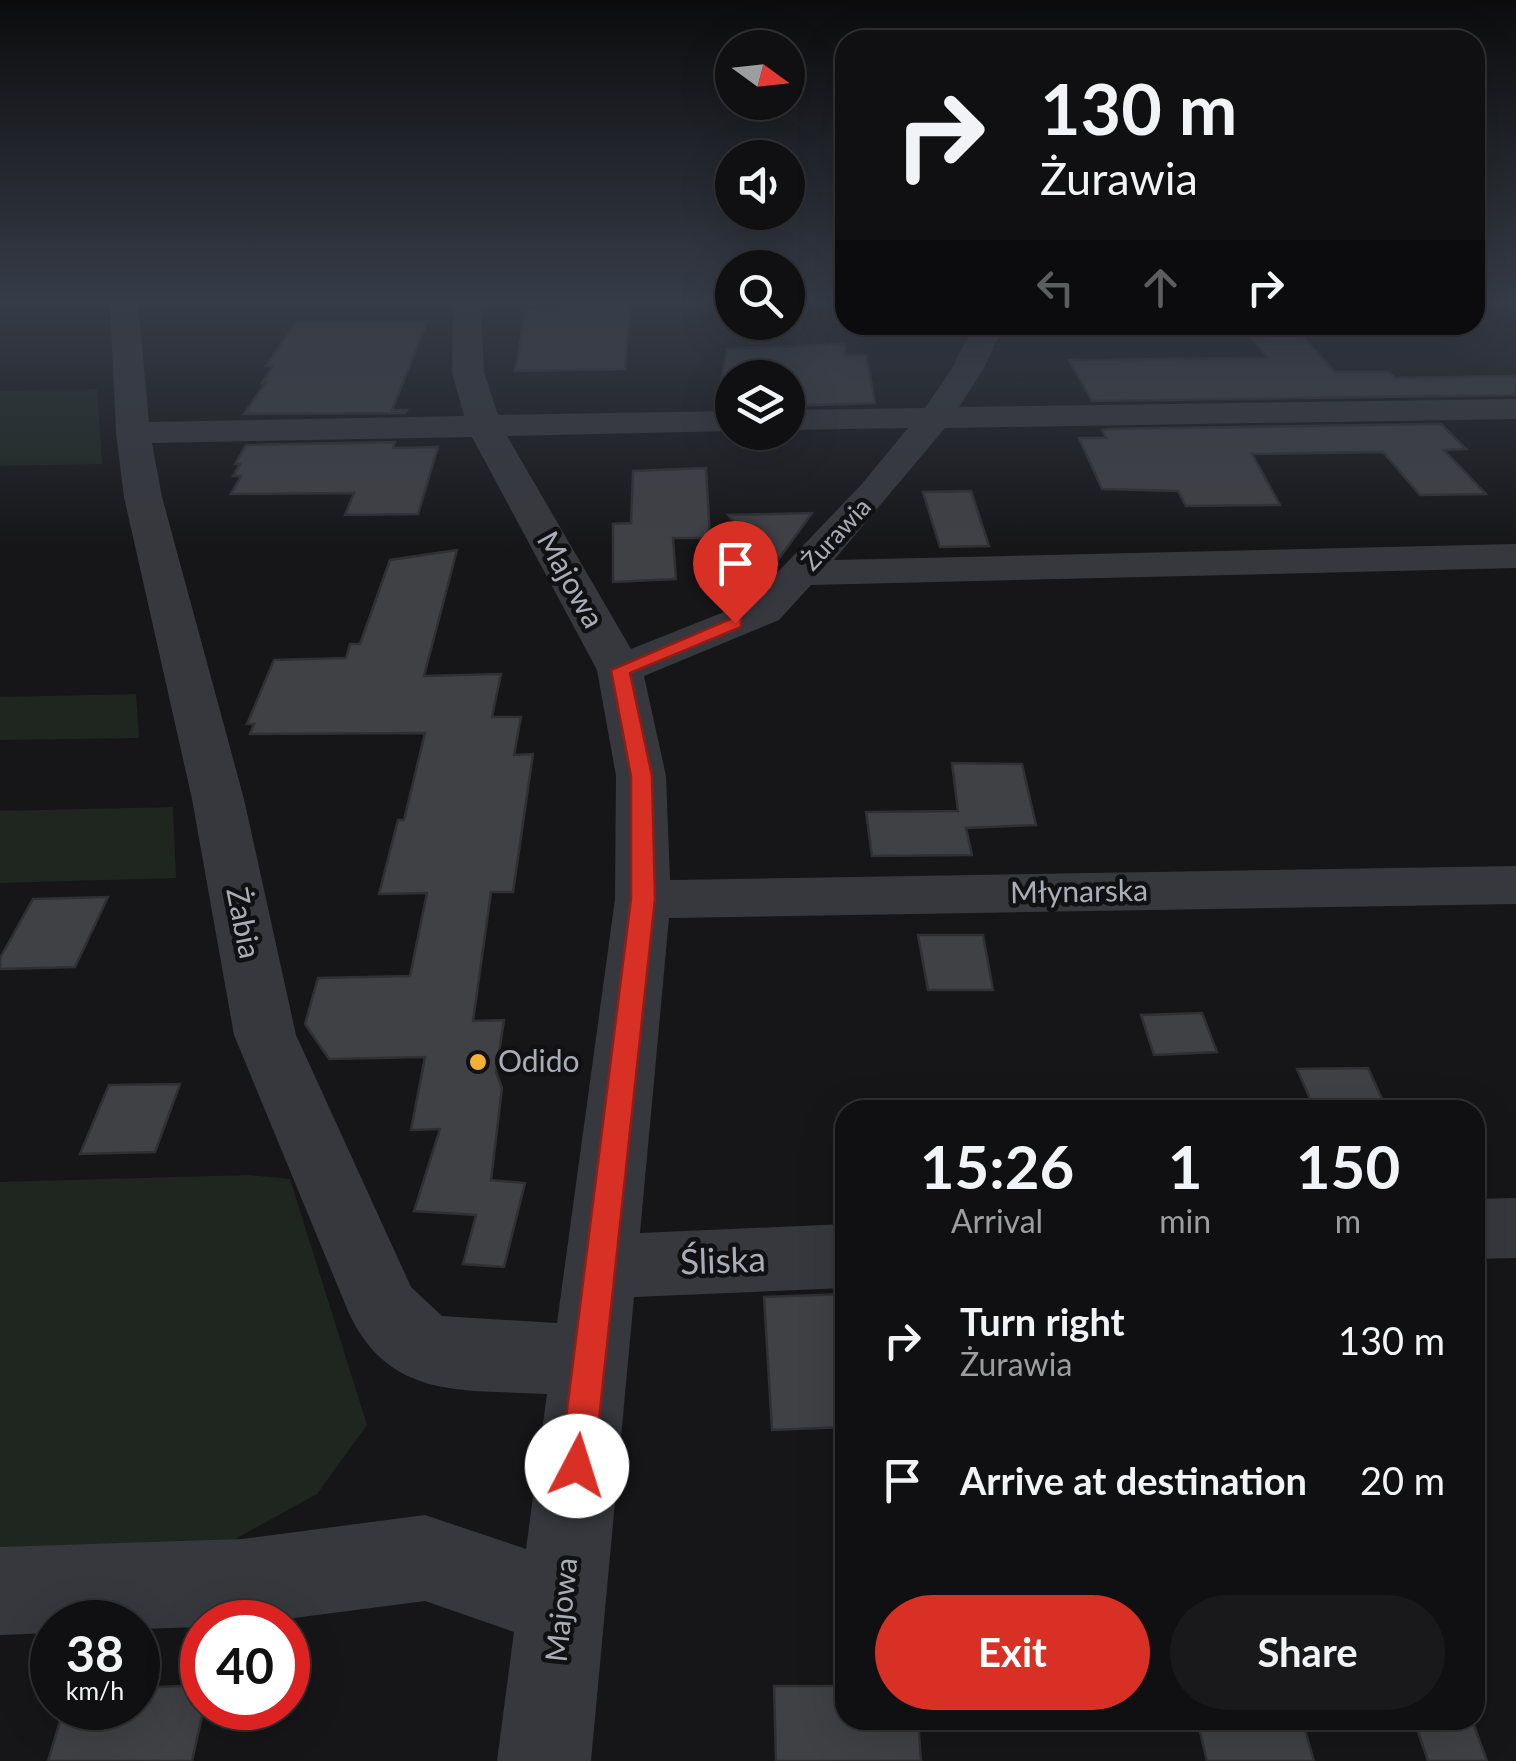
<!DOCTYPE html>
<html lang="en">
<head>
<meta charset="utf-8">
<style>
	:root { --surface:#101012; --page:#19191b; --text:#f1f3f6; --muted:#9c9d9f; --line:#303032; --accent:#d93025 }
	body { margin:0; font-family:Lato,sans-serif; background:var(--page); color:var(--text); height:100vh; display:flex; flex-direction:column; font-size:38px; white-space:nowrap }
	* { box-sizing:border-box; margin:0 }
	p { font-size:32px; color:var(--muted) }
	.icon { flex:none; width:55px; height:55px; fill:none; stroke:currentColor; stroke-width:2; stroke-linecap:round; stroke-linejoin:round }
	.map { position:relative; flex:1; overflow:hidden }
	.side { position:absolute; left:835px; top:1100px; width:650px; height:630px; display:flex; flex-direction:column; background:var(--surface); border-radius:30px; box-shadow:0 10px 40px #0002,0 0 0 2px var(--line) }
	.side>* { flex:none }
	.hud { position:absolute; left:835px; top:30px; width:650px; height:305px; border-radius:30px; box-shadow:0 10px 40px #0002,0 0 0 2px var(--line); background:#101012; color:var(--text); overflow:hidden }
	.needle { width:65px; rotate:105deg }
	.controls { position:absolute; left:715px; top:30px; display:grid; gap:20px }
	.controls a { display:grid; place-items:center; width:90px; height:90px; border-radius:50%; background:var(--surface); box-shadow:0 10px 40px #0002,0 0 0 2px var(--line); font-size:50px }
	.speed { position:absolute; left:30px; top:1600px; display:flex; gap:20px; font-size:50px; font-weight:700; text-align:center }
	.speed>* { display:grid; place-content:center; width:130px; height:130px; border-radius:50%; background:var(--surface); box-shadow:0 10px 40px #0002,0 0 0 2px var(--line); line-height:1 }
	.speed small { font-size:25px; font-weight:400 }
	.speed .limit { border:15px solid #d22; background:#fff; color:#111 }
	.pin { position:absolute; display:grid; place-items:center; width:85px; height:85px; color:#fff; margin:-102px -42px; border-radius:50% 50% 50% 0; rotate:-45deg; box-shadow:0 0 10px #0007 }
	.pin .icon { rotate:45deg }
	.me { position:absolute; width:110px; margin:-55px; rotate:5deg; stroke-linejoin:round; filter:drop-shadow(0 0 8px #0008) }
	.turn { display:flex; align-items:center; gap:35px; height:210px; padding:0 40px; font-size:45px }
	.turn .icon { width:130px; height:130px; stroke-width:2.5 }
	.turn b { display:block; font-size:70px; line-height:85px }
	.lanes { display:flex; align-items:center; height:95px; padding:0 40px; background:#0003; justify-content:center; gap:50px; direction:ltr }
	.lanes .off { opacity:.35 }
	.eta { display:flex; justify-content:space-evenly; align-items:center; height:170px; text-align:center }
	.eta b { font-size:60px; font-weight:700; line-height:70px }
	.button { display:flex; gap:20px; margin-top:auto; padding:20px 40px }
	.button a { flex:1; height:115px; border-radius:60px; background:var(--accent); color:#fff; font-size:40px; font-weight:700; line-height:115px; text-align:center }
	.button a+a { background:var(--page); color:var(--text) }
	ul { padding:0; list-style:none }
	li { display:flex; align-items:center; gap:30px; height:140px; padding:0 40px }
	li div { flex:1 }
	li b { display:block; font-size:38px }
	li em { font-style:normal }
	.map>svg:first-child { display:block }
	.green { fill:#1e261f }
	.building { fill:#404145; stroke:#303034; stroke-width:2.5 }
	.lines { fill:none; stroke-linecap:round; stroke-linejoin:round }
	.minor { fill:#37383d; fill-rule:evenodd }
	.route { fill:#d93025; stroke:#8d1f18; stroke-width:2.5 }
	.poi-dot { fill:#f2b134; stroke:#111113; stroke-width:4 }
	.labels { text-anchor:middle; stroke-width:9; stroke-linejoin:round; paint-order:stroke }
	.far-street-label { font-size:25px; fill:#a8adb8; stroke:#111113 }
	.street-label { font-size:30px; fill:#a8adb8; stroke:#111113 }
	.poi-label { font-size:30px; fill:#a8adb8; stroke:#111113; text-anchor:start }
	.near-street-label { font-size:35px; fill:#a8adb8; stroke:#111113 }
</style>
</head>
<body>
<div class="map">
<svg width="1516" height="1761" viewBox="0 0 1516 1761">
	<rect width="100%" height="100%" fill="#161618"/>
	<g class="green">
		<polygon points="97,389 102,464 0,466 0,391"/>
		<polygon points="136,694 139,738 0,740 0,697"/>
		<polygon points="173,807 176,878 0,883 0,811"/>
		<polygon points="249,1175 290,1179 367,1425 317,1494 208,1554 0,1557 0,1182"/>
	</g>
	<g class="building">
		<polygon points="630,303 625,369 515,371 526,310 559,309 560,304"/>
		<polygon points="296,322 427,322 392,410 407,410 405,413 244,414 266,382 262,383 273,366 266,366"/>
		<polygon points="1240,325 1293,325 1335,372 1389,372 1395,378 1516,376 1516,395 1092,401 1069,360 1268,358"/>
		<polygon points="845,344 845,355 866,355 875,403 788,406 788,378 732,378 732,407 716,408 727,349"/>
		<polygon points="1441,424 1466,449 1444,450 1486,494 1420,495 1383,452 1252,454 1280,505 1186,506 1178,491 1102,489 1079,438 1106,438 1102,430 1108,429"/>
		<polygon points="395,442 393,448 438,447 418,514 345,515 354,493 231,494 241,476 233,476 240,464 235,464 246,445"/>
		<polygon points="706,468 710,538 673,538 676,579 613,582 613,524 631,523 633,471"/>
		<polygon points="971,491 989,546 940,547 923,492"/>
		<polygon points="812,513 773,567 728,515 773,514"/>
		<polygon points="457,550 424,676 501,674 492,717 521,717 514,755 533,754 513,892 491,892 473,1021 504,1020 496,1072 502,1088 491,1180 525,1183 504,1267 463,1264 476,1215 414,1211 440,1129 411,1130 425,1057 329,1059 305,1024 318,978 410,976 427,893 379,894 398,820 404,820 425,733 250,734 254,724 247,724 274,660 346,658 350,644 360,644 390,560"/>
		<polygon points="952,763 1022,764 1036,825 966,828 972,855 872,856 866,812 958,811"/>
		<polygon points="108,897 75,967 0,969 0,958 33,899"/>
		<polygon points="918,935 983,935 993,990 928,990"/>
		<polygon points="1202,1013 1217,1052 1154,1055 1141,1015"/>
		<polygon points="1368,1068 1387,1110 1315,1110 1297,1069"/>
		<polygon points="180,1084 155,1152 80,1154 109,1085"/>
		<polygon points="845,1294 845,1427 772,1430 764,1297"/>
		<polygon points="202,1685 202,1716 192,1761 48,1761 64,1708 138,1708 138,1688"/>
		<polygon points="774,1686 845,1686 845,1720 918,1720 921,1761 776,1761"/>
		<polygon points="1197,1720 1302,1720 1314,1761 1207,1761"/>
		<polygon points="1414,1720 1472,1720 1487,1761 1428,1761"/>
	</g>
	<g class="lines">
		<g class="minor">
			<path d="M110,303h28l11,119 315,-6 -12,-44 1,-69h28l3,69 14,43 234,-4v20l-225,5 124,213 118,-47 112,-117 47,-57 -120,2v-20l137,-2 26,-38 23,-45h30l-21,45 -24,37 557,-8v20l-571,9 -111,132 682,-16v24l-705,17 -32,35 -135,56 22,100 4,104 846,-14v38l-847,14 -29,315 205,-9v64l-211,9 -43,464h-94l17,-129 -89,-31 -162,21h-61v5l-64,2v-7h-86v11l-52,2v-88l242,-8 183,-24 101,34 21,-155c-84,-5 -158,7 -199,-83l-114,-276 -42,-236 -68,-302 -8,-64zM472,437l125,233 19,106 -1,123 -58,424 -115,-7 -31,-29 -115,-252 -52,-236 -82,-302 -10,-54z"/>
			<polygon points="1516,1198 1516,1258 1475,1259 1475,1199"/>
		</g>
	</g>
	<linearGradient id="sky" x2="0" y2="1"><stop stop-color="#0c0c0d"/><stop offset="0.55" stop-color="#363c48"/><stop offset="1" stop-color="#363c48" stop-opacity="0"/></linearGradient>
	<rect width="1516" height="549" fill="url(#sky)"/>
	<polygon class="route" points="735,617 741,619 741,627 630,673 652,776 655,899 594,1466 589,1477 577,1482 565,1477 560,1466 631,899 631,776 611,670"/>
	<circle class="poi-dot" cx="478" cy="1062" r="10"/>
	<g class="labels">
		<g class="far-street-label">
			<text transform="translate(836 534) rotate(-47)" y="9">Żurawia</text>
		</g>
		<g class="street-label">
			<text transform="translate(570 580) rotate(61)" y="10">Majowa</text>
			<text transform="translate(1079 892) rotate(-1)" y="10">Młynarska</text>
			<text transform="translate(243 923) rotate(79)" y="10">Żabia</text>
			<text transform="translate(562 1610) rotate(-84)" y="10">Majowa</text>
		</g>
		<g class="poi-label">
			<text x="498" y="1072">Odido</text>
		</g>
		<g class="near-street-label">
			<text transform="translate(723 1261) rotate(-2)" y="12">Śliska</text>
		</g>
	</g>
</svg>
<div class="controls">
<a><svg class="needle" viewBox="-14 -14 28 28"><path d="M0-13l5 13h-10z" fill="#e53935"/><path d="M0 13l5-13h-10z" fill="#9c9d9f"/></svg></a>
<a><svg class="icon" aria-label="sound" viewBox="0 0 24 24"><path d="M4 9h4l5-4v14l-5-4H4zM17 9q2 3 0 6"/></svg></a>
<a><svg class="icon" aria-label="search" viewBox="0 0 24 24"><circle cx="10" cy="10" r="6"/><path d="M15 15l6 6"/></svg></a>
<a><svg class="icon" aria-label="layers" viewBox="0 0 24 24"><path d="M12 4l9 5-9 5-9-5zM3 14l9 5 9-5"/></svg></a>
</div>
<div class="speed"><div>38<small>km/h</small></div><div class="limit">40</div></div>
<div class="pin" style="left:735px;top:623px;background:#d93025"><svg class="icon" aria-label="arrive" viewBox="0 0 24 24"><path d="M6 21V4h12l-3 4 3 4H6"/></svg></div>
<svg class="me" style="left:577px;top:1466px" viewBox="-20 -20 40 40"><circle r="19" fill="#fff"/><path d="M0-13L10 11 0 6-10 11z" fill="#d93025"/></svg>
<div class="hud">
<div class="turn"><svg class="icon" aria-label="right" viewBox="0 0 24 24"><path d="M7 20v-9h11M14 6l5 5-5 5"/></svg><div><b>130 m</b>Żurawia</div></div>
<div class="lanes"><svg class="icon off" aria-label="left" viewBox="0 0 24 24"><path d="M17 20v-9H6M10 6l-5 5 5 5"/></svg><svg class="icon off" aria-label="ahead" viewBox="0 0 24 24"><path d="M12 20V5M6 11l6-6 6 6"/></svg><svg class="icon" aria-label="right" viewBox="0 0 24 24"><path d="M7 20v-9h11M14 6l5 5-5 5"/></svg></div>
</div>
<section class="side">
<div class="eta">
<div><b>15:26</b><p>Arrival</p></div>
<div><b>1</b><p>min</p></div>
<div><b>150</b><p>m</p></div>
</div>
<ul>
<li><svg class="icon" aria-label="right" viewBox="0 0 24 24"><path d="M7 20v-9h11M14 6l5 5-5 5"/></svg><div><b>Turn right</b><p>Żurawia</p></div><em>130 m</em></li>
<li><svg class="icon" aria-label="arrive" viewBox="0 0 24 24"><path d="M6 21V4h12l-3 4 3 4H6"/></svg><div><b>Arrive at destination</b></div><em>20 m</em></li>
</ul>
<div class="button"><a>Exit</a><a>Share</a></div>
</section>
</div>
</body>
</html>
